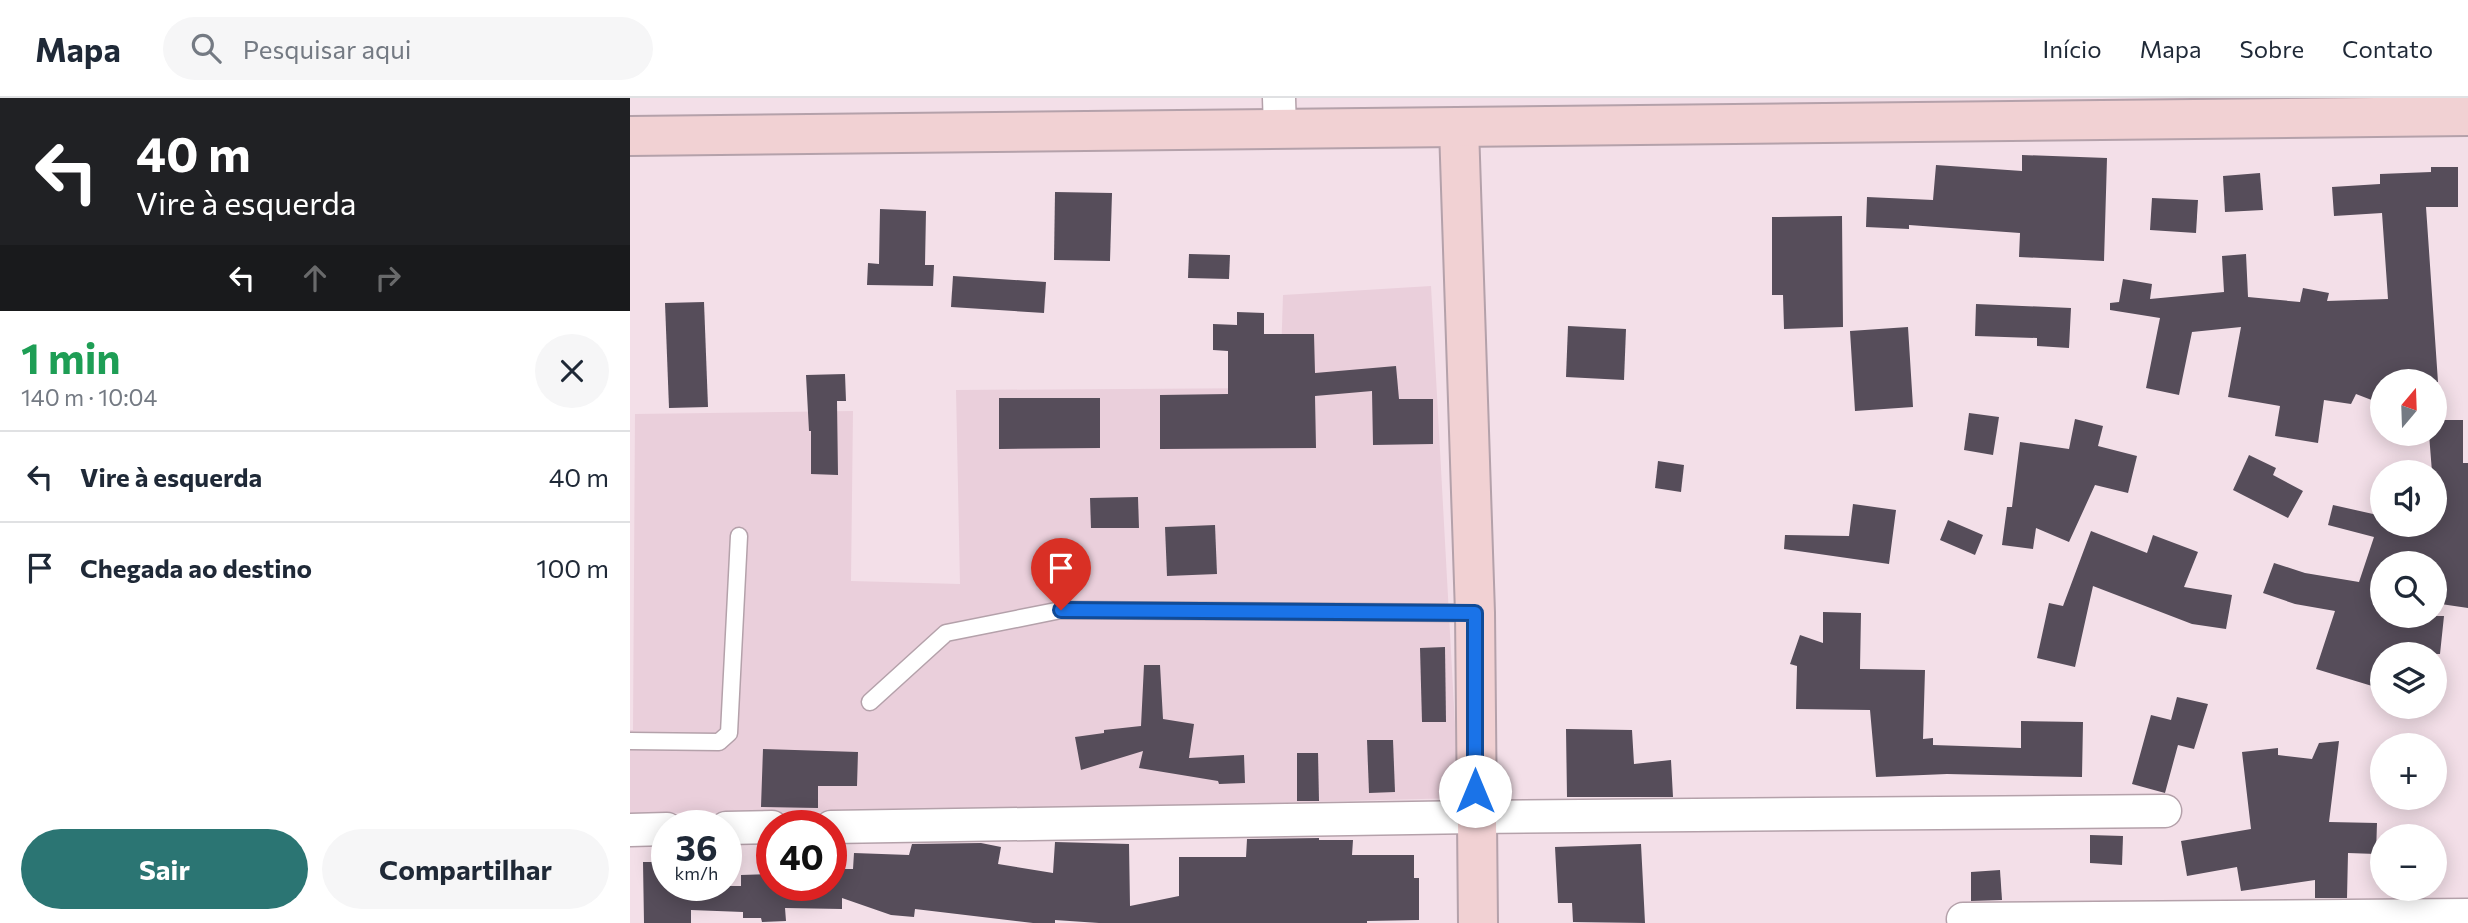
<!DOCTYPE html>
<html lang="pt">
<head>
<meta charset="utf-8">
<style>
	:root { --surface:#fff; --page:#f6f6f7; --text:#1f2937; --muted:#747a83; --line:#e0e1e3; --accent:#2b7573 }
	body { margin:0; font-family:Commissioner,sans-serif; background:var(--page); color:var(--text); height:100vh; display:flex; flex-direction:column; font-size:26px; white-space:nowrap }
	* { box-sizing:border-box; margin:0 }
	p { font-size:23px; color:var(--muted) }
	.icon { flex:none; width:38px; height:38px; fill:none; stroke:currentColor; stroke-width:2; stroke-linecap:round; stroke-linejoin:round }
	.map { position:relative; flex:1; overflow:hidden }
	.drawer { display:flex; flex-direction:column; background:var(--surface); width:630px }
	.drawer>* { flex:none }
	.guide { background:#202124; color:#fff; overflow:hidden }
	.needle { width:46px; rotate:19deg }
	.fabs { position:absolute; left:1740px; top:271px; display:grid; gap:14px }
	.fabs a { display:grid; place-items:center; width:77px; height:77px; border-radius:50%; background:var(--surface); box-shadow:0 4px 18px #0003; font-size:35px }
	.speed { position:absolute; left:21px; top:712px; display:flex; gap:14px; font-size:35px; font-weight:700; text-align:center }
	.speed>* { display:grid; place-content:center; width:91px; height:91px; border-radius:50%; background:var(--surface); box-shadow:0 4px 18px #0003; line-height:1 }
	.speed small { font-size:18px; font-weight:400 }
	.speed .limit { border:10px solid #d22; background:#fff; color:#111 }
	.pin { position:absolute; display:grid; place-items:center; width:60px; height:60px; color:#fff; margin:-72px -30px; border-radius:50% 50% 50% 0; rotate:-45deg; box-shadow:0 0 7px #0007 }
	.pin .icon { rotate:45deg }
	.me { position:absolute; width:77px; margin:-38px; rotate:0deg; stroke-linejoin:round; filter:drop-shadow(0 0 5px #0008) }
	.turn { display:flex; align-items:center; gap:24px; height:147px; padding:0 21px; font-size:32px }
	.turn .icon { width:91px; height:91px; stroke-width:2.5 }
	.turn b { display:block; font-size:49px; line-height:60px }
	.lanes { display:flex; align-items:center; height:66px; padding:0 21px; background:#0003; justify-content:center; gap:35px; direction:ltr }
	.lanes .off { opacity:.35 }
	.round { display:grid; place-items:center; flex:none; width:74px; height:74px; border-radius:37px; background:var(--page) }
	.headline { display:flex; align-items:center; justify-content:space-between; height:119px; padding:0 21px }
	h1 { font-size:42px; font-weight:700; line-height:52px; color:#1e9e55 }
	.button { display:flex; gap:14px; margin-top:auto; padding:14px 21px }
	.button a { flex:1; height:80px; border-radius:42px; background:var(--accent); color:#fff; font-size:28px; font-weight:700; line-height:80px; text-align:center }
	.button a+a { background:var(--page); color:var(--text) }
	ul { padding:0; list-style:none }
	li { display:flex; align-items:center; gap:21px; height:91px; padding:0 21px; border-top:2px solid var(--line) }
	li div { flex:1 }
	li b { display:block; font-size:26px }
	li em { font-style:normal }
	header { display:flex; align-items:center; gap:42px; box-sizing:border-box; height:98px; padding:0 35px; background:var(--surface); border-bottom:2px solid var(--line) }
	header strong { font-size:33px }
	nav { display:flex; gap:38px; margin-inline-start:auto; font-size:24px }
	.search { width:490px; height:63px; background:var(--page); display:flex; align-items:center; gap:18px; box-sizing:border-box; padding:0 24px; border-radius:38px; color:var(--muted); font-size:26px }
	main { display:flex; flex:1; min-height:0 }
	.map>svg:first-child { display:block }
	.built { fill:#eacfdb }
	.building { fill:#564d5a }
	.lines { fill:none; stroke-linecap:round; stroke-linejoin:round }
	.lane-casing { stroke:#b4a1aa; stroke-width:19 }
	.street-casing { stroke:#b4a1aa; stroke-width:35 }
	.secondary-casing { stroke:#b4a1aa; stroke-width:42 }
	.lane { stroke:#fff; stroke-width:16 }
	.street { stroke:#fff; stroke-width:32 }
	.secondary { stroke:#f1d1d3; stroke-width:38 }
	.route-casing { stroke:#114b97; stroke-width:18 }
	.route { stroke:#1a73e8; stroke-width:12 }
</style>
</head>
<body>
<header>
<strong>Mapa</strong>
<div class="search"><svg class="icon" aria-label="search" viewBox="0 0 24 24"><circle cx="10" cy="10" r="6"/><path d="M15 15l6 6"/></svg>Pesquisar aqui</div>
<nav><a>Início</a><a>Mapa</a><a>Sobre</a><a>Contato</a></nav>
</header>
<main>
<section class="drawer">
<div class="guide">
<div class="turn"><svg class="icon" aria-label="left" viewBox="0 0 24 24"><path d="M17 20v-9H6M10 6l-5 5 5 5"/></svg><div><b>40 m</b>Vire à esquerda</div></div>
<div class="lanes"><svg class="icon" aria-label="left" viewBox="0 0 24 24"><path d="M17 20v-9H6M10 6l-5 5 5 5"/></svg><svg class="icon off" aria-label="ahead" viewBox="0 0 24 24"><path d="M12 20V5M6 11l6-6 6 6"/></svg><svg class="icon off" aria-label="right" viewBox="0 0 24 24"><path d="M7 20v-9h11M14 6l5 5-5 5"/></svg></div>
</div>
<div class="headline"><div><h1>1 min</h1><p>140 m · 10:04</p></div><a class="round"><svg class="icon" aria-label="close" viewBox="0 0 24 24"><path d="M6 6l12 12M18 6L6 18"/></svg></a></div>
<ul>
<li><svg class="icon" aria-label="left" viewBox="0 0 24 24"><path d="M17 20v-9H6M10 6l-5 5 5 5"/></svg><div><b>Vire à esquerda</b></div><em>40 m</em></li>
<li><svg class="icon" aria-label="arrive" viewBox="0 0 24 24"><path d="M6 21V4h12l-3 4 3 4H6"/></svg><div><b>Chegada ao destino</b></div><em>100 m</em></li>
</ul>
<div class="button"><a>Sair</a><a>Compartilhar</a></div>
</section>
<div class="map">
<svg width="1838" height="825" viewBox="0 0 1838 825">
	<rect width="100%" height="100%" fill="#f3dfe8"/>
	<polygon class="built" points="801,188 829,700 303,714 0,715 0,632 3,632 5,316 223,313 221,483 330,486 326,292 650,290 653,197"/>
	<g class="building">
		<polygon points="1392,57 1477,60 1474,163 1389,159 1390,135 1279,127 1279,131 1236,129 1237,99 1303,102 1306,67 1392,73"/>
		<polygon points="1801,69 1828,69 1828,109 1796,109 1808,284 1752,284 1752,306 1726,296 1721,306 1694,302 1688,345 1645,338 1650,308 1598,299 1611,229 1562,234 1549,297 1516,290 1530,220 1480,212 1480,205 1489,204 1493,181 1522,186 1520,201 1594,194 1592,158 1616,156 1618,199 1670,204 1673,190 1699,195 1697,203 1758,201 1752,115 1704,118 1702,89 1750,86 1750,76 1801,74"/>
		<polygon points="1630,75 1633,112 1595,114 1593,78"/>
		<polygon points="425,94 482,95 480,163 424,162"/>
		<polygon points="1522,100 1568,102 1566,135 1520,132"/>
		<polygon points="250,111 296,113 295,167 304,167 303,188 237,187 238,165 249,166"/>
		<polygon points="1212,118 1213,229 1154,231 1153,197 1142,197 1142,119"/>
		<polygon points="559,156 600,157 599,181 558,180"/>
		<polygon points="323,178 416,184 414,215 321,209"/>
		<polygon points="74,204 78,309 39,310 35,205"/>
		<polygon points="1346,206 1441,210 1439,250 1407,248 1407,240 1345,238"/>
		<polygon points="607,214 634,215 634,236 684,236 685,275 766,268 769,301 803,301 803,346 743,347 742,293 685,298 686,350 530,351 530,297 598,296 598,253 583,252 583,226 607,227"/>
		<polygon points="938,228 996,231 994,282 936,279"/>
		<polygon points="1278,229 1283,309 1225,313 1220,233"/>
		<polygon points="215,276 216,303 207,303 208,377 181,376 181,333 179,333 176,277"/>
		<polygon points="369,300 470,300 470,350 369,351"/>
		<polygon points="1339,315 1369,319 1363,357 1334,352"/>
		<polygon points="1445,321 1473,328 1468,348 1507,358 1498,395 1465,387 1439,444 1406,430 1403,451 1372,447 1377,409 1382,409 1390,344 1439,351"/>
		<polygon points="1804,322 1833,322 1833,365 1838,365 1838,510 1804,505 1804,466 1752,466 1752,518 1814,518 1810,556 1752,556 1752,591 1686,571 1705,513 1665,506 1633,495 1644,465 1675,475 1729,484 1744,439 1698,427 1703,407 1752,418 1752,427 1804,427 1804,374 1802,374 1799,336 1804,336"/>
		<polygon points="1619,357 1646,370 1643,377 1673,393 1658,420 1603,392"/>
		<polygon points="1028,363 1054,367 1051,394 1025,390"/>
		<polygon points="508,399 509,430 461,430 460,400"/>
		<polygon points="1223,406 1266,412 1259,466 1154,451 1155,437 1219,438"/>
		<polygon points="1318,422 1353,437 1345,457 1310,442"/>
		<polygon points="585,427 587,476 537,478 535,429"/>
		<polygon points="1461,433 1517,455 1523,437 1568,454 1554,489 1602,497 1596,531 1562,526 1463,488 1445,569 1407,560 1419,505 1433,508"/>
		<polygon points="1193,514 1231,515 1230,571 1295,572 1293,641 1303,640 1303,647 1391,650 1391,623 1453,624 1452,679 1317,676 1246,679 1240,612 1166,611 1167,568 1160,566 1170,537 1193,545"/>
		<polygon points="815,549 816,624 792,624 790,550"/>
		<polygon points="514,567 530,567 533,621 564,626 559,660 614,657 615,685 589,686 588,683 509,670 513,653 451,672 445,639 474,635 474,632 511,628"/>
		<polygon points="1547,599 1578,606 1564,651 1548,647 1535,695 1502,686 1521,617 1541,622"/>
		<polygon points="936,631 1002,632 1004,666 1041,662 1043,699 937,699"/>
		<polygon points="737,642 763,642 765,694 739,695"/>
		<polygon points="1709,643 1699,724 1747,725 1746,756 1718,755 1717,800 1685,800 1685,782 1611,793 1607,769 1557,778 1551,743 1621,731 1612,654 1648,650 1648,657 1682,661 1689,645"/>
		<polygon points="133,651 228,654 227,688 188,688 188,710 131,709"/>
		<polygon points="667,655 688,655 689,703 667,703"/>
		<polygon points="1460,737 1493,738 1492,767 1460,765"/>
		<polygon points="689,740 689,742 723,742 722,757 784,757 784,780 789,780 789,822 737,823 737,825 469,825 425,822 425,825 403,825 285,811 284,819 261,817 212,800 212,811 155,810 156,823 132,824 131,820 113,820 113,814 61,812 61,825 14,825 13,764 37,764 37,788 111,788 111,777 142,776 142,788 201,788 201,771 223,771 224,755 279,757 282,746 351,745 371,749 368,766 423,775 425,744 499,746 500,808 549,798 549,759 616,759 617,741"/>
		<polygon points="1011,746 1015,825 943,824 942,805 928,805 925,749"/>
		<polygon points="1370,772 1372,802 1341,803 1341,774"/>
	</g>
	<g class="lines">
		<defs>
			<g id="lane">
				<polyline points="240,604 316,535 431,512 845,515"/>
				<polyline points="0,643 89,644 99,635 109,438"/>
			</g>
			<g id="street">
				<polyline points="649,0 650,31"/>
				<polyline points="201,729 845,719 1535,713"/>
				<polyline points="96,730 142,729"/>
				<polyline points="0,732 37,731"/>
				<polyline points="1333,821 1838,817"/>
			</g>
			<g id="secondary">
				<polyline points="829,30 845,515 848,825"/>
				<polyline points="0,38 1838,18"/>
			</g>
		</defs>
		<use href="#lane" class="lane-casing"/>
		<use href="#street" class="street-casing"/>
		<use href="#secondary" class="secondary-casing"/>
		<use href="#lane" class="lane"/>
		<use href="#street" class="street"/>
		<use href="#secondary" class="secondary"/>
	</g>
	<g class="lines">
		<defs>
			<polyline id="route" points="431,512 845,515 845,693"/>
		</defs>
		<use href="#route" class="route-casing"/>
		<use href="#route" class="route"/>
	</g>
</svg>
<div class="fabs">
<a><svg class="needle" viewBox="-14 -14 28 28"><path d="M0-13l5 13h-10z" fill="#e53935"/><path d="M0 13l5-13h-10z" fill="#747a83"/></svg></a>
<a><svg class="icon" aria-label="sound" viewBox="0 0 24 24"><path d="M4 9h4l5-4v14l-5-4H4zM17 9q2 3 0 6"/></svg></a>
<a><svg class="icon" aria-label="search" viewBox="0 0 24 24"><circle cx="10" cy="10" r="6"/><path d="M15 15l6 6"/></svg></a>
<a><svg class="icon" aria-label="layers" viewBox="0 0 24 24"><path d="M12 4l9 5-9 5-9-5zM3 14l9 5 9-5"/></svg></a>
<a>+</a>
<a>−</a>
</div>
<div class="speed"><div>36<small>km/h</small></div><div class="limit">40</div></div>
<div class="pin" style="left:431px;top:512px;background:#d93025"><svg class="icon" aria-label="arrive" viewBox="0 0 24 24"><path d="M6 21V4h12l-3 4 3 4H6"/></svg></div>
<svg class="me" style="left:845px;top:693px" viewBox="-20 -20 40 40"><circle r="19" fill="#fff"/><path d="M0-13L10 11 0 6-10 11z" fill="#1a73e8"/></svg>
</div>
</main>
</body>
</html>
